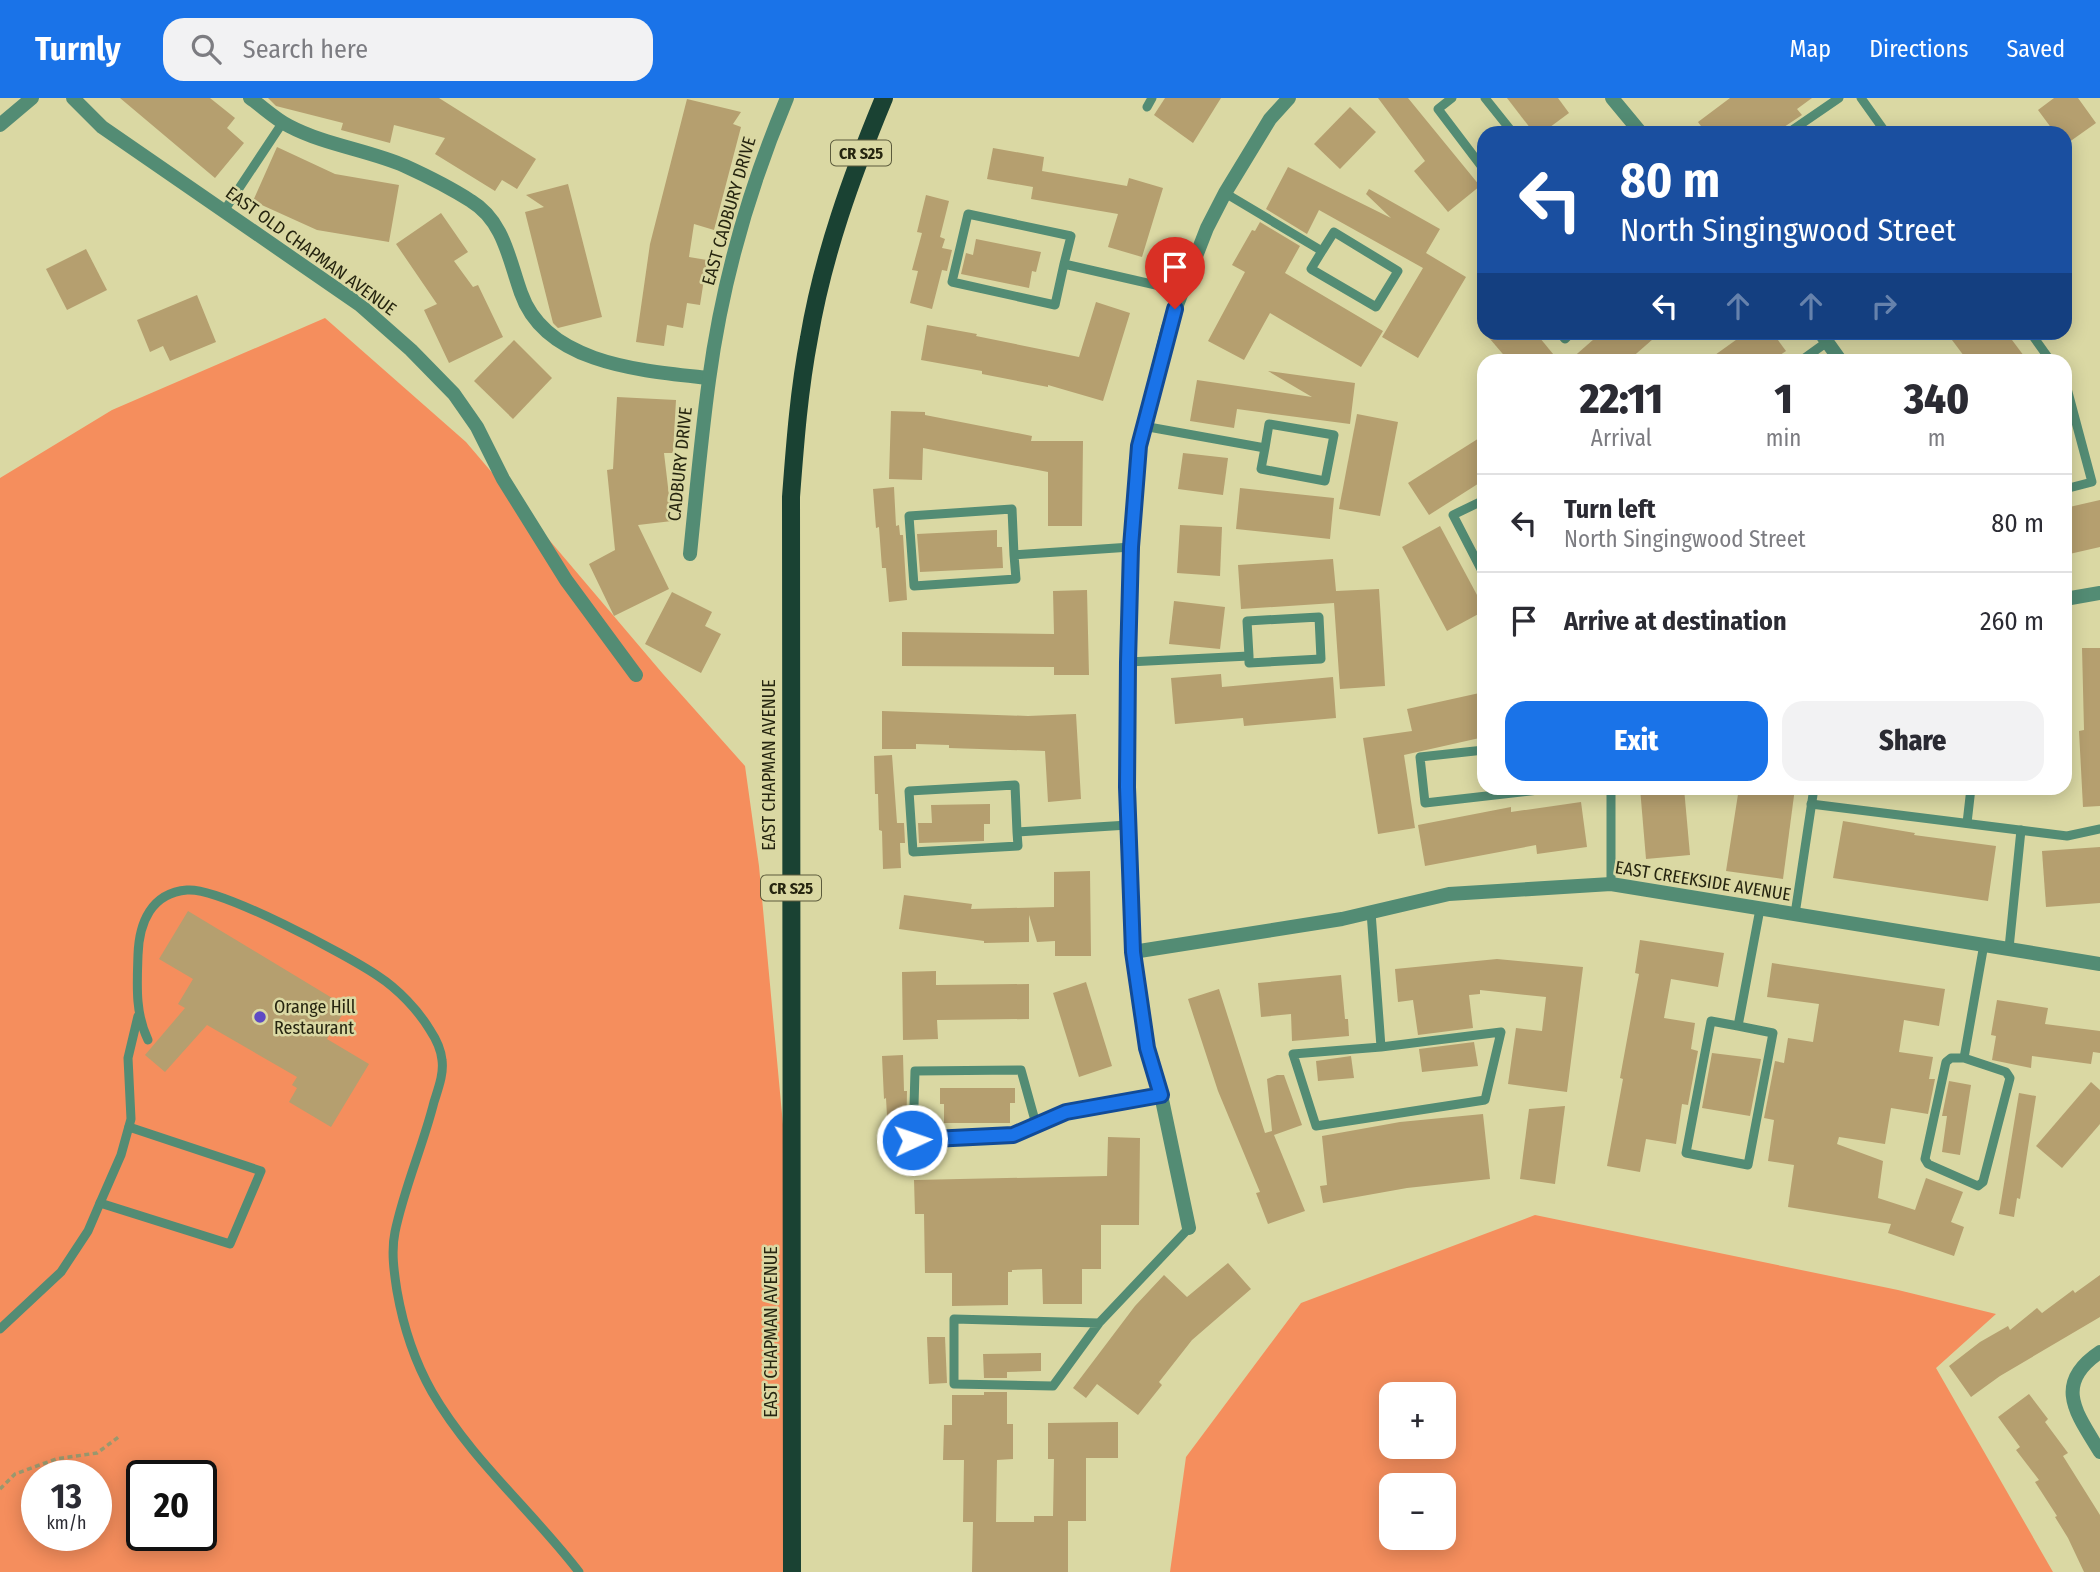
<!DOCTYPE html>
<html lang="en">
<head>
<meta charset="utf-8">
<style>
	:root { --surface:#fff; --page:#f2f2f3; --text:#2b2b33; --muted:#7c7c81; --line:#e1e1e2; --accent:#1a73e8 }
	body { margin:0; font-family:"Fira Sans Condensed",sans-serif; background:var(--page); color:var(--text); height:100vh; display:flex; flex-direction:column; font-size:26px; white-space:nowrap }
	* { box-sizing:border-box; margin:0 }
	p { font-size:23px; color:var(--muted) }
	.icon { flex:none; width:38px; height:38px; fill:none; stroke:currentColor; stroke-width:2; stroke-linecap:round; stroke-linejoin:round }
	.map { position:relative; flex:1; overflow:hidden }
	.panel { position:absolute; left:1477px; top:256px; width:595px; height:441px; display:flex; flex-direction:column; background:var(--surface); border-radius:21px; box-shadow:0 4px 18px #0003 }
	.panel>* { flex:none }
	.banner { position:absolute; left:1477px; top:28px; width:595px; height:214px; border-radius:21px; box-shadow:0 4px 18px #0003; background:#1a4fa0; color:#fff; overflow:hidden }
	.controls { position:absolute; left:1379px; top:1284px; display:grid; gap:14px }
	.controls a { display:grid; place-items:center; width:77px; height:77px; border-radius:14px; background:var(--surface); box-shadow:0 4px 18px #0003; font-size:35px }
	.speed { position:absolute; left:21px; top:1362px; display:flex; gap:14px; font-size:35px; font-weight:700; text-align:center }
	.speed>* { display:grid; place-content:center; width:91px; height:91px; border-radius:50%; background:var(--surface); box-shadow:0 4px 18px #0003; line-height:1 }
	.speed small { font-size:18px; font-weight:400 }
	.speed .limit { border:4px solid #111; border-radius:10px; background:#fff; color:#111 }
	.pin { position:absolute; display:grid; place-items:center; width:60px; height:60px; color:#fff; margin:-72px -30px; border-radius:50% 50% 50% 0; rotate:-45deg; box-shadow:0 0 7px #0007 }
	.pin .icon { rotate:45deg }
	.me { position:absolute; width:77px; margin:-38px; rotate:87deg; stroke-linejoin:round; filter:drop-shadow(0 0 5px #0008) }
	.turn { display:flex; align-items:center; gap:24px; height:147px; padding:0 28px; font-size:32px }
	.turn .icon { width:91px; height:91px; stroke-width:2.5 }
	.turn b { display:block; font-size:49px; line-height:60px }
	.lanes { display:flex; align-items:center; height:66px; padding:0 28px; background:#0003; justify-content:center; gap:35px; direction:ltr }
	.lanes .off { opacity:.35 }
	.eta { display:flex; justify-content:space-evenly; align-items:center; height:119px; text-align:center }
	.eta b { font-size:42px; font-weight:800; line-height:49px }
	.cta { display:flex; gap:14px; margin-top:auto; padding:14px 28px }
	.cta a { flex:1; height:80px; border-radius:21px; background:var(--accent); color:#fff; font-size:28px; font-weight:800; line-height:80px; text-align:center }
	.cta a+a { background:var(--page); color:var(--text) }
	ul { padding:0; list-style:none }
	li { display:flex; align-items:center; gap:21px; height:98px; padding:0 28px; border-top:2px solid var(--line) }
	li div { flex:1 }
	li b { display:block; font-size:26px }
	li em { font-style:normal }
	header { display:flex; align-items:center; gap:42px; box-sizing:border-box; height:98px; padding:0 35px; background:var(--accent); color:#fff }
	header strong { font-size:33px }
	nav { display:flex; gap:38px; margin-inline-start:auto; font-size:24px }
	.search { width:490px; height:63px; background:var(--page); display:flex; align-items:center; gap:18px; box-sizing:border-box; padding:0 24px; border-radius:21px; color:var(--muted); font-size:26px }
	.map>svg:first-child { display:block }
	.green { fill:#f58e5d; fill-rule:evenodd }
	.building { fill:#b59f6f }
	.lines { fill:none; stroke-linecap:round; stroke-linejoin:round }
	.path { stroke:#99986e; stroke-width:3.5; stroke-dasharray:5 3.5; stroke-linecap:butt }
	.lane { stroke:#538c74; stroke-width:9 }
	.street { stroke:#538c74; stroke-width:14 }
	.primary { stroke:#1a4233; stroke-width:18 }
	.route-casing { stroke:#114b97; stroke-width:18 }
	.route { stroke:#1a73e8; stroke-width:12 }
	.poi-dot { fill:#5e4bc4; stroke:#dad8a3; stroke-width:2.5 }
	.labels { text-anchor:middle; stroke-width:5; stroke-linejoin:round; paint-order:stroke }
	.shield { fill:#dad8a3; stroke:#5c5b3c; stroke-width:2 }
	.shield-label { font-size:16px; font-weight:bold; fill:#262510 }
	.street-label { font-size:18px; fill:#262510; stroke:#dad8a3 }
	.poi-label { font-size:18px; fill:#262510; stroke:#dad8a3; text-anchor:start }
</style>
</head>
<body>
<header>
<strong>Turnly</strong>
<div class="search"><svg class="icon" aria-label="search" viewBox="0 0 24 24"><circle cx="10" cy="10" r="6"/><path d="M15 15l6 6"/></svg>Search here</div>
<nav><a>Map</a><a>Directions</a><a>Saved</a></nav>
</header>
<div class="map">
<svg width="2100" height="1474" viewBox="0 0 2100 1474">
	<rect width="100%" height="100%" fill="#dad8a3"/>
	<g class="green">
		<path d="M325,220l141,124 197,232 82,92 14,100 37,399 5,307h-801v-1094l112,-68zM37,1377h59v60h-59zM142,1377h59v60h-59z"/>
		<path d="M1535,1117l363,75 98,24 -60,54 117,204h-883l16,-115 115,-154zM1391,1297h53v52h-53zM1391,1388h53v52h-53z"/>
	</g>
	<g class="building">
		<polygon points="120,0 210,0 235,20 227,30 244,45 215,80"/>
		<polygon points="268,0 439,0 536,61 517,91 502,82 495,93 435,56 445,40 394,27 390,45 341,32 343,25 276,8"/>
		<polygon points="1165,0 1221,0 1193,45 1154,17"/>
		<polygon points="1378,0 1408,0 1480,88 1448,114 1414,73 1425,63"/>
		<polygon points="1507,0 1558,0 1569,15 1542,35 1534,35"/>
		<polygon points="1730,0 1812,0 1797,11 1802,17 1784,29 1781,35 1706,35 1698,24"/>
		<polygon points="2054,0 2078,0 2096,25 2065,47 2065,35 2055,35 2038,12"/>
		<polygon points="687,1 741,14 733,26 741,29 714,132 694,126 689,159 707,162 700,207 687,205 683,230 667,227 664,248 636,244 650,146"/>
		<polygon points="1350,9 1376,34 1340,71 1314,46"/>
		<polygon points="277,49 335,76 399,87 389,144 317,132 253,103"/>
		<polygon points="993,50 1044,59 1042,73 1127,88 1129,80 1163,90 1142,159 1108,149 1118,116 1031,101 1033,89 987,81"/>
		<polygon points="1288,69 1391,120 1366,96 1369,91 1440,131 1426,155 1466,179 1418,260 1382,239 1423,170 1319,112 1307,136 1266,111"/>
		<polygon points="568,86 602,219 558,230 553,225 525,114 544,109 526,97"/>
		<polygon points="926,97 949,103 940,139 945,141 942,150 952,152 947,173 942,172 932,211 910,205 918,173 912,172 922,135 917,134"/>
		<polygon points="441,115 468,154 454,163 473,189 478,187 503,239 449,265 424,212 437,206 396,146"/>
		<polygon points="1260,124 1300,148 1285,175 1383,233 1361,269 1270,215 1244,262 1208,243 1245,174 1232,167 1252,132 1255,133"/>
		<polygon points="976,141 1041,154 1036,174 1032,173 1029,190 961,176 966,155 973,157"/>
		<polygon points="86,151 107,192 67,212 46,171"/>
		<polygon points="197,197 216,244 170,263 163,248 150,254 137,222"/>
		<polygon points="1096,204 1130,215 1103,303 1048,287 1048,289 982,276 982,273 921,262 927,227 977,236 976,238 1079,259"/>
		<polygon points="1484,234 1535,234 1558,262 1508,262"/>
		<polygon points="1602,234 1661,234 1629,262 1570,262"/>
		<polygon points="1747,234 1772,234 1786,253 1773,262 1708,262"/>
		<polygon points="1946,234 2006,234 2027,262 1967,262"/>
		<polygon points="514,242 552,280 513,321 474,283"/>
		<polygon points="1268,273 1355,285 1350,326 1237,311 1234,330 1190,323 1197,282 1312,299"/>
		<polygon points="617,299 676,302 673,355 664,355 672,423 638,427 669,491 614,518 589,466 615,452 607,372 613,371"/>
		<polygon points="891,313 925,314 925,317 1032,338 1031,343 1083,343 1082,428 1048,428 1048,374 923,350 922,382 889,381"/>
		<polygon points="1357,316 1398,324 1380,418 1339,411"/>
		<polygon points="1484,337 1484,382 1429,417 1408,385"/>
		<polygon points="1183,355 1228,360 1223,397 1178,391"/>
		<polygon points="894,389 896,428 899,427 900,437 903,437 907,502 889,504 886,470 882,470 879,429 876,430 873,391"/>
		<polygon points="1240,390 1334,400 1330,441 1236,431"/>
		<polygon points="2100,402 2100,449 2065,457 2065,410"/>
		<polygon points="1180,427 1222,429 1220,478 1177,475"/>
		<polygon points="1440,428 1484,510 1484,513 1447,533 1402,449"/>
		<polygon points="997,432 997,449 1002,449 1003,470 920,474 917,436"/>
		<polygon points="1333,461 1336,493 1379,491 1385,588 1340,591 1334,505 1241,511 1238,467"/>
		<polygon points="1087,492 1089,577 1054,577 1054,569 902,568 902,534 1054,536 1053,493"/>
		<polygon points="672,494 712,514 705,528 721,536 701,575 645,546"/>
		<polygon points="1174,503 1225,509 1220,551 1169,546"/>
		<polygon points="2082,550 2100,550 2100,708 2083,709 2079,633 2084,632"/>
		<polygon points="1221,576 1222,589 1333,579 1336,620 1244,628 1243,620 1175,626 1171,580"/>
		<polygon points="1484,594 1484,639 1404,657 1415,730 1378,736 1363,640 1412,633 1407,611"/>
		<polygon points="882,613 1028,618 1076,616 1081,701 1048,704 1045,653 949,650 949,647 916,646 916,651 882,651"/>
		<polygon points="892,657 897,725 904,725 905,745 900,745 901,770 883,771 882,733 879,732 878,696 875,696 874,658"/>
		<polygon points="1640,690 1684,690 1690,757 1646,761"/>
		<polygon points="1739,690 1795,690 1783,781 1726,773"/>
		<polygon points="1581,704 1587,749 1537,756 1536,747 1425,768 1418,727 1511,709 1511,714"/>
		<polygon points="990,706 990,726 984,726 984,743 919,745 918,725 932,725 931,707"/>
		<polygon points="1843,723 1915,735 1914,737 1996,748 1988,803 1833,780"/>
		<polygon points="2100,749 2100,805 2046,809 2042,753"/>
		<polygon points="1090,773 1091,858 1055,858 1055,843 1037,844 1029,817 1029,844 984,845 984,843 899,831 904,797 972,806 971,811 1054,809 1054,774"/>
		<polygon points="188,813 347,909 327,941 369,966 331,1029 289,1004 297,990 292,987 297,979 207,927 165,974 145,957 185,910 178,906 193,881 159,861"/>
		<polygon points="1640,842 1724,855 1718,889 1671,881 1664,920 1695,925 1691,951 1698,953 1688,1007 1682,1006 1676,1046 1646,1041 1640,1074 1607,1068 1623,981 1620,980 1639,876 1635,875"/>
		<polygon points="1497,861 1583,869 1567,994 1508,986 1516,930 1542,933 1546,899 1480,892 1480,896 1469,897 1473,930 1418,937 1413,902 1398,904 1395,871"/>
		<polygon points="1772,865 1945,891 1939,928 1904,922 1899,954 1933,959 1929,981 1935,981 1928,1016 1891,1010 1885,1046 1839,1039 1837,1046 1883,1063 1878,1100 1915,1112 1926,1080 1963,1094 1951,1124 1964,1129 1954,1158 1888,1135 1891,1126 1788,1109 1794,1067 1768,1063 1774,1022 1764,1020 1775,963 1784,965 1788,940 1813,944 1819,906 1767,899"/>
		<polygon points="936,873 936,887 1029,886 1029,921 937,922 938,941 903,942 902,874"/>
		<polygon points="1341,877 1345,921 1348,921 1349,938 1292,943 1291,916 1261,919 1258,885"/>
		<polygon points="1086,884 1112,968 1079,979 1053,895"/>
		<polygon points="1219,891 1265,1035 1272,1033 1267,981 1277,977 1284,977 1302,1027 1274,1037 1305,1113 1268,1126 1256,1095 1260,1094 1218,993 1188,901"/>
		<polygon points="1997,902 2048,910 2045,926 2100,933 2100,955 2093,954 2091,966 2032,958 2031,970 1992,962 1996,938 1991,937"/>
		<polygon points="1474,944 1478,968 1422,974 1419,951"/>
		<polygon points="1712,955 1761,961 1750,1018 1702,1010"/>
		<polygon points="903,957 904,993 907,993 906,1042 911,1048 911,1068 892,1069 891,1036 888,1036 886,1000 884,1001 882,958"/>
		<polygon points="1351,958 1354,980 1318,983 1316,963"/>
		<polygon points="1949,983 1971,987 1960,1057 1942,1054 1947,1018 1942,1018"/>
		<polygon points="2091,984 2100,992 2100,1026 2062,1070 2036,1048"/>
		<polygon points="940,990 1015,990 1015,1005 1010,1005 1010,1025 944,1025 944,1006 940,1006"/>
		<polygon points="2019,995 2036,998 2020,1101 2017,1100 2014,1119 1999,1116"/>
		<polygon points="1565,1008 1555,1086 1520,1081 1529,1011"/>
		<polygon points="1483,1016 1490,1081 1407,1090 1323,1105 1320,1088 1327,1087 1322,1038 1400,1024"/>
		<polygon points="1108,1039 1140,1040 1139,1127 1101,1127 1101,1171 1082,1171 1082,1206 1043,1206 1042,1171 1012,1172 1012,1174 1008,1174 1008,1207 952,1208 952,1175 925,1175 924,1116 915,1116 914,1082 1107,1078"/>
		<polygon points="1228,1165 1251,1191 1192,1242 1159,1284 1162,1287 1138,1317 1097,1286 1086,1300 1073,1290 1135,1208 1164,1177 1187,1199"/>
		<polygon points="2100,1177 2100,1219 2000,1278 1971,1299 1949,1268 1980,1244 2008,1228 2010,1232 2037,1210 2042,1215 2073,1192 2075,1195"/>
		<polygon points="927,1239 945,1239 947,1285 929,1286"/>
		<polygon points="1041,1255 1041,1273 1007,1274 1007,1280 984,1280 983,1256"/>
		<polygon points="984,1294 1007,1294 1007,1326 1013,1326 1013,1361 997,1362 996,1424 1034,1424 1034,1418 1053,1418 1054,1361 1048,1361 1048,1325 1118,1324 1118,1360 1086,1360 1086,1423 1068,1423 1068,1474 972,1474 973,1424 963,1424 964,1362 943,1362 944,1327 952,1327 952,1297 984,1297"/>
		<polygon points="2029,1296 2048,1321 2045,1324 2068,1355 2063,1358 2100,1417 2100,1474 2084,1474 2068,1440 2055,1419 2057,1418 2035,1384 2039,1382 2016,1352 2020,1349 1998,1319"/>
	</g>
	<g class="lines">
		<polyline class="path" points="0,1391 15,1376 56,1361 97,1355 120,1338"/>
		<g class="lane">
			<polyline points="1452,0 1438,11 1482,69 1484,67"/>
			<polyline points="1485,0 1513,35"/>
			<polyline points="1861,0 1886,35"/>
			<polyline points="1147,9 1152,0"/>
			<polyline points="1788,35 1839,0"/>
			<polyline points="1225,95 1322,153 1311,171 1376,209 1398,173 1334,134 1322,153"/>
			<polyline points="224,113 283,24"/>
			<polyline points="1064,166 1071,138 968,116 952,184 1055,207 1064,166 1182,193"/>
			<polyline points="1559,234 1565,241 1572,234"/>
			<polyline points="2030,234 2050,262"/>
			<polyline points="1802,262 1827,244"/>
			<polyline points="2065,283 2092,384 2065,391"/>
			<polyline points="1143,328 1265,350 1261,371 1325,383 1334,337 1269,326 1265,350"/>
			<polyline points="1484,402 1453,417 1484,477"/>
			<polyline points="1014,457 1012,411 909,418 914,488 1016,481 1014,457 1131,449"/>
			<polyline points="1128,564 1249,558 1249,565 1321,561 1319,519 1247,523 1249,558"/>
			<polyline points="1484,652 1420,659 1425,705 1556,690"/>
			<polyline points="1811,706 2067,738 2100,731"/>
			<polyline points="1967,725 1971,690"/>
			<polyline points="1017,734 1015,687 909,693 913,754 1018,748 1017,734 1128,727"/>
			<polyline points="1611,786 1611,690"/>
			<polyline points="1371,814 1381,949 1293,956 1316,1028 1485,1002 1501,934 1381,949"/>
			<polyline points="1795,816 1814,690"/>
			<polyline points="2009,850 2021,732"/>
			<polyline points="1738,928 1773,935 1748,1067 1686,1055 1711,923 1738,928 1760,811"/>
			<path d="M148,942c-13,-27 -11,-55 -10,-85 1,-32 13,-62 49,-65 33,-3 160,65 191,86 20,13 40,34 52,54 6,9 11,20 12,30 2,14 -4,29 -8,42 -11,44 -30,86 -39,130 -4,19 -1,40 2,59 6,34 18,71 35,101 38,66 101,120 147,180"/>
			<polyline points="1964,960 2006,974 2010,980 1983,1084 1978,1088 1928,1066 1925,1061 1946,964 1951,960 1964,960 1984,846"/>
			<polyline points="1036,1026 1021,972 915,973 913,1042 1013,1037 1066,1014 1161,997"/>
			<polyline points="100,1105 230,1146 261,1073 129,1029"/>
			<polyline points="1099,1225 1053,1288 954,1286 954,1221 1099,1225 1189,1130"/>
			<polyline points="0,1231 61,1174 88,1133 100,1105 121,1057 131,1021 128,960 138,918"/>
		</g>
		<g class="street">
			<polyline points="73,0 102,29 360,207 411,252 454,296 477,329 503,381 566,482 636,577"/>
			<path d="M250,0c13,9 25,21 39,28 36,19 79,24 116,40 22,10 46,22 66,35 33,20 38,59 50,92 25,72 124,78 188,85"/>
			<polyline points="1612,0 1641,35"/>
			<polyline points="0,27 32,0"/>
			<polyline points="1820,234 1840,262"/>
			<path d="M690,456c6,-58 11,-116 19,-174 13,-97 40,-192 78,-282"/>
			<polyline points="2065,501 2100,495"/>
			<polyline points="1133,854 1342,821 1449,796 1611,786 2100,866"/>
			<polyline points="1189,1130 1161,997 1147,950 1133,854 1127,689 1130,485 1139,348 1168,230 1207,130 1225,95 1270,21 1289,0"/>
			<path d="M2100,1254c-48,32 -23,62 0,100"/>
		</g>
		<path class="primary" d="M792,1474l-1,-1075c4,-53 8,-107 18,-159 14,-83 43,-163 75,-240"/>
	</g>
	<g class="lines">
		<defs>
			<polyline id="route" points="912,1042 1013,1037 1066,1014 1161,997 1147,950 1133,854 1127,689 1128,564 1131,449 1139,348 1175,211"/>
		</defs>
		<use href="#route" class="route-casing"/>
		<use href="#route" class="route"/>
	</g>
	<circle class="poi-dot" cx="260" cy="919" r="7"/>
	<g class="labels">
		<g class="shield">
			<rect x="831" y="42.5" width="60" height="25" rx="5"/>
			<rect x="761" y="777.5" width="60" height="25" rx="5"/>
		</g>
		<g class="shield-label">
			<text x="861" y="61">CR S25</text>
			<text x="791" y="796">CR S25</text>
		</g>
		<g class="street-label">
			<text transform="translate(729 113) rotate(-74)" y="6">EAST CADBURY DRIVE</text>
			<text transform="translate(311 153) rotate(36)" y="6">EAST OLD CHAPMAN AVENUE</text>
			<text transform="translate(680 366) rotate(-84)" y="6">CADBURY DRIVE</text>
			<text transform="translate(769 667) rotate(-90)" y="6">EAST CHAPMAN AVENUE</text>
			<text transform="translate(1703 783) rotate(9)" y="6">EAST CREEKSIDE AVENUE</text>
			<text transform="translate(771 1234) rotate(-90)" y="6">EAST CHAPMAN AVENUE</text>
		</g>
		<g class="poi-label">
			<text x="274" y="915">Orange Hill<tspan x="274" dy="21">Restaurant</tspan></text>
		</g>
	</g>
</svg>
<div class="controls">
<a>+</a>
<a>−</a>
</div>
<div class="speed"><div>13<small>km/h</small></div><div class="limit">20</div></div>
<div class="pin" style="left:1175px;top:211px;background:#d93025"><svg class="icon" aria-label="arrive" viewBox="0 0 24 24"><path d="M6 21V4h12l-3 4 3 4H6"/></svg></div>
<svg class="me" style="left:912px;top:1042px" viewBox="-20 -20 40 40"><circle r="17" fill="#1a73e8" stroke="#fff" stroke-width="3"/><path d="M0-11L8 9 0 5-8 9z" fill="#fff"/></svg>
<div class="banner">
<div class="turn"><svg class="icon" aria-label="left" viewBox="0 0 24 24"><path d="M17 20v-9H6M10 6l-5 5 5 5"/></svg><div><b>80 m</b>North Singingwood Street</div></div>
<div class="lanes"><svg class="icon" aria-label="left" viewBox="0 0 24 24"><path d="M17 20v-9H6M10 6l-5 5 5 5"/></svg><svg class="icon off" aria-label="ahead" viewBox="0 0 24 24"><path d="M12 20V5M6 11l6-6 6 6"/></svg><svg class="icon off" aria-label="ahead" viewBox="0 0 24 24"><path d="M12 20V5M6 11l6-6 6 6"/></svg><svg class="icon off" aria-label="right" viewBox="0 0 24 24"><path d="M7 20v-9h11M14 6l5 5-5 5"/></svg></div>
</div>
<section class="panel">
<div class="eta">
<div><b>22:11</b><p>Arrival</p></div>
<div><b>1</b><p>min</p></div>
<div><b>340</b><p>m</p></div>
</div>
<ul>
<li><svg class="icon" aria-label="left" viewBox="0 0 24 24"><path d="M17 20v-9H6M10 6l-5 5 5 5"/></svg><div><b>Turn left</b><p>North Singingwood Street</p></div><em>80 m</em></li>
<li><svg class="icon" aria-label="arrive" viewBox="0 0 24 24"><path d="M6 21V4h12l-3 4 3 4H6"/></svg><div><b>Arrive at destination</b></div><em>260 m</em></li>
</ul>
<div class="cta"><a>Exit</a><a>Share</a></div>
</section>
</div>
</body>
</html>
